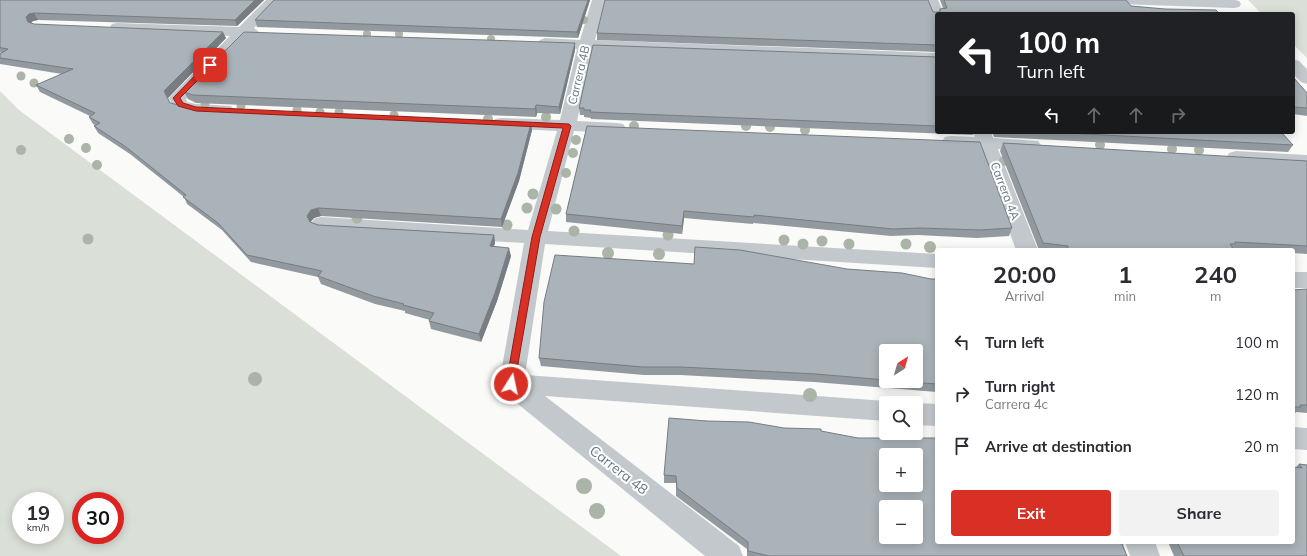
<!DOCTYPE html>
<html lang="en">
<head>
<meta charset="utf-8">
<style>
	:root { --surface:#fff; --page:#f2f2f3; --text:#2b2b33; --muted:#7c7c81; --accent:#d93025 }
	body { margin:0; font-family:Mulish,sans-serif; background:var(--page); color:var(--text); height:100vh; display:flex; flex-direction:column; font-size:15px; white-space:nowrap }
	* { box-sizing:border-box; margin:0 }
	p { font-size:13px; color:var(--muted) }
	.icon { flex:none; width:22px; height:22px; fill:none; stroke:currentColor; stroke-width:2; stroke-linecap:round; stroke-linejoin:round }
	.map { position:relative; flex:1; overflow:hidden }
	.side { position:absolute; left:935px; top:248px; width:360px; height:296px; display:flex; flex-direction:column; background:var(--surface); border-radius:4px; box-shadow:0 2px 10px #0003 }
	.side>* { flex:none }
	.top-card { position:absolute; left:935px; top:12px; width:360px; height:122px; border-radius:4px; box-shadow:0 2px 10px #0003; background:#202124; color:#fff; overflow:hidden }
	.needle { width:26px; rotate:37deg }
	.buttons { position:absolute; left:879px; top:344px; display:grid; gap:8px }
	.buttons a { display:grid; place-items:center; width:44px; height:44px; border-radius:4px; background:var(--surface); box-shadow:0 2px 10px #0003; font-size:20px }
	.speed { position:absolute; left:12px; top:492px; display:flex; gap:8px; font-size:20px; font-weight:700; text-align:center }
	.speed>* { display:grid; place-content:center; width:52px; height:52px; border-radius:50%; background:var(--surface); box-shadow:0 2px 10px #0003; line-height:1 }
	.speed small { font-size:10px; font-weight:400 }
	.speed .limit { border:6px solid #d22; background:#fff; color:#111 }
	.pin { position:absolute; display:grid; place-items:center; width:34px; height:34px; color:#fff; margin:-17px; border-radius:8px; box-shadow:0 2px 6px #0006 }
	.me { position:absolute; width:44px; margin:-22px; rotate:10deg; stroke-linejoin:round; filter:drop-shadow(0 0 3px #0008) }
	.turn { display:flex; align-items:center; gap:14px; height:84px; padding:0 16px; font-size:18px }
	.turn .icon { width:52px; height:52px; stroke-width:2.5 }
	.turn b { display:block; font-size:28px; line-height:34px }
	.lanes { display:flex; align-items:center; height:38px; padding:0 16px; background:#0003; justify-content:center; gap:20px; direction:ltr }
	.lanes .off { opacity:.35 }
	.eta { display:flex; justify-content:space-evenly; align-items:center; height:68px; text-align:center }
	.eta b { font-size:24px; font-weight:700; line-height:28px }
	.primary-button { display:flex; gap:8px; margin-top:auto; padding:8px 16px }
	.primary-button a { flex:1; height:46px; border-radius:4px; background:var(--accent); color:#fff; font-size:16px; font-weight:700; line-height:46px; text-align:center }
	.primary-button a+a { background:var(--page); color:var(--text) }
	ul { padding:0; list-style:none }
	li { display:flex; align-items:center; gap:12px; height:52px; padding:0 16px }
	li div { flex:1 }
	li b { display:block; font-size:15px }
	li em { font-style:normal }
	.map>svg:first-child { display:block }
	.green { fill:#dadfd7; fill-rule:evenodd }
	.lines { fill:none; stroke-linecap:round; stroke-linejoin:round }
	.minor { fill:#c3c8cc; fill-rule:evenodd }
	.tree { fill:#aab4a7 }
	.wall { fill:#929a9f; fill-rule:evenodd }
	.shaded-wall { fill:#777d82 }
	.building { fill:#aab3b9; stroke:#777d82; fill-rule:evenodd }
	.route { fill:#d93025; stroke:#8d1f18 }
	.labels { text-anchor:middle; stroke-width:4; stroke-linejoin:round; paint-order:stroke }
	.street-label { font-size:12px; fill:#657683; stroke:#fff }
	.near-street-label { font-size:14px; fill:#657683; stroke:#fff }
</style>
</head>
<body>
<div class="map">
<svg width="1307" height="556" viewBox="0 0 1307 556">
	<rect width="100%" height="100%" fill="#fafaf8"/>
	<g class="green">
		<polygon points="1248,0 1307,0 1307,58 1293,44 1293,14 1262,14"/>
		<path d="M0,91l19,19 602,446h-621zM21,501h34v34h-34zM81,501h34v34h-34z"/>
	</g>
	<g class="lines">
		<g class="minor">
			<path d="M266,0h15l-27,28 5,4 -3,3 -9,1 -61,63 1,3 9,2 35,2 3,4 -3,4c-18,4 -39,-1 -57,-5l-5,-11 61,-62 -113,-5 -5,-1 -2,-3 2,-3 5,-1 122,4z"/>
			<polygon points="592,0 606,0 595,40 937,53 937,63 593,49 577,121 617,123 623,124 626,128 623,132 617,133 574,131 548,231 937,254 937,268 545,244 525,375 886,401 893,403 886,403 886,421 545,396 739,546 743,556 705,556 502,391 499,384 524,243 321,231 314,229 311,224 314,219 321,217 528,230 557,131 501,128 495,127 492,123 495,119 501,118 560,120 577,49 540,46 537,43 540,40 545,38 580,40"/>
			<polygon points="924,0 938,0 944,14 937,14 937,18 932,17"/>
			<polygon points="1112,0 1235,0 1239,1 1241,4 1239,7 1234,8 1119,4 1114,3"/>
			<polygon points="1293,59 1299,61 1307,69 1307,84 1301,82 1293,74"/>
			<polygon points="973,132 991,132 993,138 1038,141 1041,145 1038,149 1032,150 998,149 1038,250 1016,250 979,148 945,145 942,141 945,137 951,136 975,137"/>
			<polygon points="1236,151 1307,155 1307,167 1229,161 1227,157 1229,153"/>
			<rect x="1293" y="272" width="14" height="16"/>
			<polygon points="916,403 937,404 937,426 916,425"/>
			<polygon points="1293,427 1307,428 1307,450 1293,449"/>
			<polygon points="1125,542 1155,542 1160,556 1130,556"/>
		</g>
	</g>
	<g class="tree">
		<circle cx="584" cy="20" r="4"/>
		<circle cx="367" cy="34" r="4"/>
		<circle cx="399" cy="34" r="4"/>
		<circle cx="491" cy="39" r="4"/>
		<circle cx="21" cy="76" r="4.5"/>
		<circle cx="34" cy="83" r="4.5"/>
		<circle cx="205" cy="104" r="4.5"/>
		<circle cx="241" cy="106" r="4.5"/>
		<circle cx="297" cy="110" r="4.5"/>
		<circle cx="320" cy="112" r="4.5"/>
		<circle cx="339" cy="112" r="4.5"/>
		<circle cx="394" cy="115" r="4.5"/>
		<circle cx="546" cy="117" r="5"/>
		<circle cx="488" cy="119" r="5"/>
		<circle cx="634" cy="126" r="5"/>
		<circle cx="746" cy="126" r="5"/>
		<circle cx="770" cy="127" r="5"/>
		<circle cx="805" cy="130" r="5"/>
		<circle cx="69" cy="139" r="5"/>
		<circle cx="576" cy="140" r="5"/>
		<circle cx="1100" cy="145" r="5"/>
		<circle cx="86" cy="148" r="5"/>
		<circle cx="1172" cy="149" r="5"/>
		<circle cx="21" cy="150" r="5"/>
		<circle cx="1199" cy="150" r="5"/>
		<circle cx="573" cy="153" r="5"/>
		<circle cx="1004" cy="161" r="5"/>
		<circle cx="97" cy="165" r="5"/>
		<circle cx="566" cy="173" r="5"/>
		<circle cx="533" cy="194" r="5.5"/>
		<circle cx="527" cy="208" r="5.5"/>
		<circle cx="556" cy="209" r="5.5"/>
		<circle cx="357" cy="218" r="5.5"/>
		<circle cx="507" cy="225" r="5.5"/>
		<circle cx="574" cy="231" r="5.5"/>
		<circle cx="668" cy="235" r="5.5"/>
		<circle cx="88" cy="239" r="5.5"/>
		<circle cx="784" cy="240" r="5.5"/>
		<circle cx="822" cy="241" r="5.5"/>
		<circle cx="803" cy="244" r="5.5"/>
		<circle cx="849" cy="244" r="5.5"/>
		<circle cx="906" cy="244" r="5.5"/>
		<circle cx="930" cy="247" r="6"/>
		<circle cx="608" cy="253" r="6"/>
		<circle cx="659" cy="254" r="6"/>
		<circle cx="255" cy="379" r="7"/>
		<circle cx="810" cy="395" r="7"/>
		<circle cx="584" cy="486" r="8"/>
		<circle cx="597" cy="511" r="8"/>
	</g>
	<g class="wall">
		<polygon points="0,0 264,0 237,26 38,20 33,21 31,23 34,24 226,38 168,98 170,103 192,108 531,123 532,130 519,181 502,227 321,216 314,218 310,222 318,225 494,235 495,243 494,246 511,256 497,301 481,342 431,329 429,321 430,320 405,313 405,311 375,304 321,284 318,277 251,262 222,230 187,204 184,197 130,154 98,133 94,126 95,125 93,124 89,117 90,116 40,92 36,85 62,74 0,64 0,54 1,53 0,52"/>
		<polygon points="590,0 578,38 257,27 255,20"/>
		<polygon points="940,0 1126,0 937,14 937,52 597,40 597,33 933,12 939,12 940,9 943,8"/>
		<polygon points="575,43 575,50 560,114 537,113 536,117 196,103 188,99 184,92"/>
		<polygon points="937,57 937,132 974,132 973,135 591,119 591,118 584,117 584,115 580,115 579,108"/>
		<polygon points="1293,77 1307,93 1307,116 1293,114"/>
		<polygon points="587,126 1012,228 1009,236 977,238 918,235 891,236 753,223 753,224 684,218 682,234 566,222 566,214"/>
		<polygon points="992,132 1281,132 1293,145 1288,152 994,137"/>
		<polygon points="1003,143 1307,161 1307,254 1293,253 1293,250 1039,250 1000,151"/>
		<path d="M694,264l153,5 84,10h6v113l-123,-10 -134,-7h-36l-103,-9 -2,-8zM886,351l30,30h-30z"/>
		<polygon points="1307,289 1307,413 1296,412 1294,415 1293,414 1293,290"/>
		<polygon points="784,428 821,431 937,542 1125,542 1123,545 1127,556 747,556 747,549 676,496 676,483 664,483 664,475"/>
		<polygon points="1299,464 1307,465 1307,556 1174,556 1168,542 1293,542 1296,467"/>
	</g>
	<g class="shaded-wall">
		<polygon points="255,0 264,0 237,26 235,20"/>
		<polygon points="588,0 590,0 578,38 577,32"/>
		<polygon points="34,13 38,20 33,21 30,24 28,22 26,17 29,14"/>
		<polygon points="223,32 226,38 168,98 164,91"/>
		<polygon points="575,43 575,50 560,114 559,107"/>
		<polygon points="536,105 537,113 536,117 535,109"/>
		<polygon points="531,123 532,130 519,181 502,227 501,219"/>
		<polygon points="318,208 321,216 314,218 310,223 307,216 311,210"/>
		<polygon points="684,211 684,218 682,234 682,226"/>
		<polygon points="494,235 495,243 491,253 490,246"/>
		<polygon points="509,248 511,256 497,301 481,342 479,334"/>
	</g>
	<g class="building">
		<polygon points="0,0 255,0 235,20 34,13 29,14 26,17 28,22 34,24 223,32 164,91 170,103 192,108 531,123 518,173 501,219 318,208 311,210 307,216 310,222 318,225 494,235 490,246 509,248 495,293 479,334 429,321 434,313 403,305 404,304 373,296 318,276 322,271 247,255 218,223 183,197 186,195 126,147 94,126 100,123 89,117 95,113 36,85 73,69 0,58 0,54 8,49 2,48 0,47"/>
		<polygon points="274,0 588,0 577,32 255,20"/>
		<polygon points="605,0 928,0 933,12 940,12 940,9 947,8 944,0 1126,0 1131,6 1165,9 1216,10 1220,14 937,14 937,45 597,33"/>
		<polygon points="244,32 575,43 559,107 536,105 535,109 193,95 184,92"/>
		<polygon points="593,45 937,57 937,126 590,112 591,110 584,110 584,108 579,108"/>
		<polygon points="1293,77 1307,93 1307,108 1293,107"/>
		<polygon points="587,126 980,142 1012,228 980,230 920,228 893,229 754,215 754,217 684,211 682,226 566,214"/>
		<polygon points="1048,132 1281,132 1293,145"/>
		<polygon points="1003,143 1307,161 1307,246 1235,242 1235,244 1230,244 1234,250 1068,250 1068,246 1043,243"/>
		<polygon points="695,247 740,250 847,269 902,273 931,279 937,279 937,384 895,381 916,381 916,351 886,351 886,380 816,374 681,367 643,367 539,358 544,302 555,255 694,264"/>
		<polygon points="1307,289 1307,405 1300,405 1301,407 1293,407 1293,290"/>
		<path d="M669,418l38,3 42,1 35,6 37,1v2l37,7h79v104h184l6,14h-358l-21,-5v-9l-71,-54 -1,-12 -12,-1zM886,455h30v30h-30zM886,507h30v30h-30z"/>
		<polygon points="1299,464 1307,465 1307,556 1184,556 1177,542 1293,542 1293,467 1302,468"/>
	</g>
	<polygon class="route" points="207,63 213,65 180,98 183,103 196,107 569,124 571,126 540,237 514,387 507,387 506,384 532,237 563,128 196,111 178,106 173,98"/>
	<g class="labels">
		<g class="street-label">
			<text transform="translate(579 75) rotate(-77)" y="4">Carrera 4B</text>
			<text transform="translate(1005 191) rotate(69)" y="4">Carrera 4A</text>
		</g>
		<g class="near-street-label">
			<text transform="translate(619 470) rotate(38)" y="5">Carrera 48</text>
		</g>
	</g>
</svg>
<div class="buttons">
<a><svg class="needle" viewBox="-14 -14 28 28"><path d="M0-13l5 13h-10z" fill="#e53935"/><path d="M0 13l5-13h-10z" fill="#7c7c81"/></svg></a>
<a><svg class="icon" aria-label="search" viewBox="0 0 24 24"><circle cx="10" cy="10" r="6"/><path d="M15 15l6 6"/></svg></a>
<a>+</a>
<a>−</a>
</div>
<div class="speed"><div>19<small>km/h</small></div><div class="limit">30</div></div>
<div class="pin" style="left:210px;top:65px;background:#d93025"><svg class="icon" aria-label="arrive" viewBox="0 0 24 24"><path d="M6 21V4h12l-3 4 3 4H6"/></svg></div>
<svg class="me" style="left:511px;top:384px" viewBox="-20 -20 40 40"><circle r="17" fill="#d93025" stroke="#fff" stroke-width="3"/><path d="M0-11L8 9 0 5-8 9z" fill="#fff"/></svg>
<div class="top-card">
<div class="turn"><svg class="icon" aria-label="left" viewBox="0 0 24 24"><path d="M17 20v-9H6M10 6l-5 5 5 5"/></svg><div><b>100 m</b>Turn left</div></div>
<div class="lanes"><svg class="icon" aria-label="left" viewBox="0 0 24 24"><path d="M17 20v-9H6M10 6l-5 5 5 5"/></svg><svg class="icon off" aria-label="ahead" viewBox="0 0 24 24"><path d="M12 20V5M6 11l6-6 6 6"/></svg><svg class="icon off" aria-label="ahead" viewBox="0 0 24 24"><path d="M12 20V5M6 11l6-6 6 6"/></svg><svg class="icon off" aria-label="right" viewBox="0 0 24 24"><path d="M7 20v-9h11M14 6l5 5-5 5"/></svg></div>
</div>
<section class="side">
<div class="eta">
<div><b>20:00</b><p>Arrival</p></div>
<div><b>1</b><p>min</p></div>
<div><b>240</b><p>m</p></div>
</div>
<ul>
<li><svg class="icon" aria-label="left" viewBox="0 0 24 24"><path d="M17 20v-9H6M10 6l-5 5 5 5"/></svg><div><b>Turn left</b></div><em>100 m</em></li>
<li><svg class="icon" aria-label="right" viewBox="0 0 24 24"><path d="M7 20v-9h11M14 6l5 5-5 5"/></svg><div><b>Turn right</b><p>Carrera 4c</p></div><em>120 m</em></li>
<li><svg class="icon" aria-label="arrive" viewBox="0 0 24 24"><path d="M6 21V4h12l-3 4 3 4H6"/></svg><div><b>Arrive at destination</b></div><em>20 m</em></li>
</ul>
<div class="primary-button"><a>Exit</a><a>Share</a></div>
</section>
</div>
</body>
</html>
